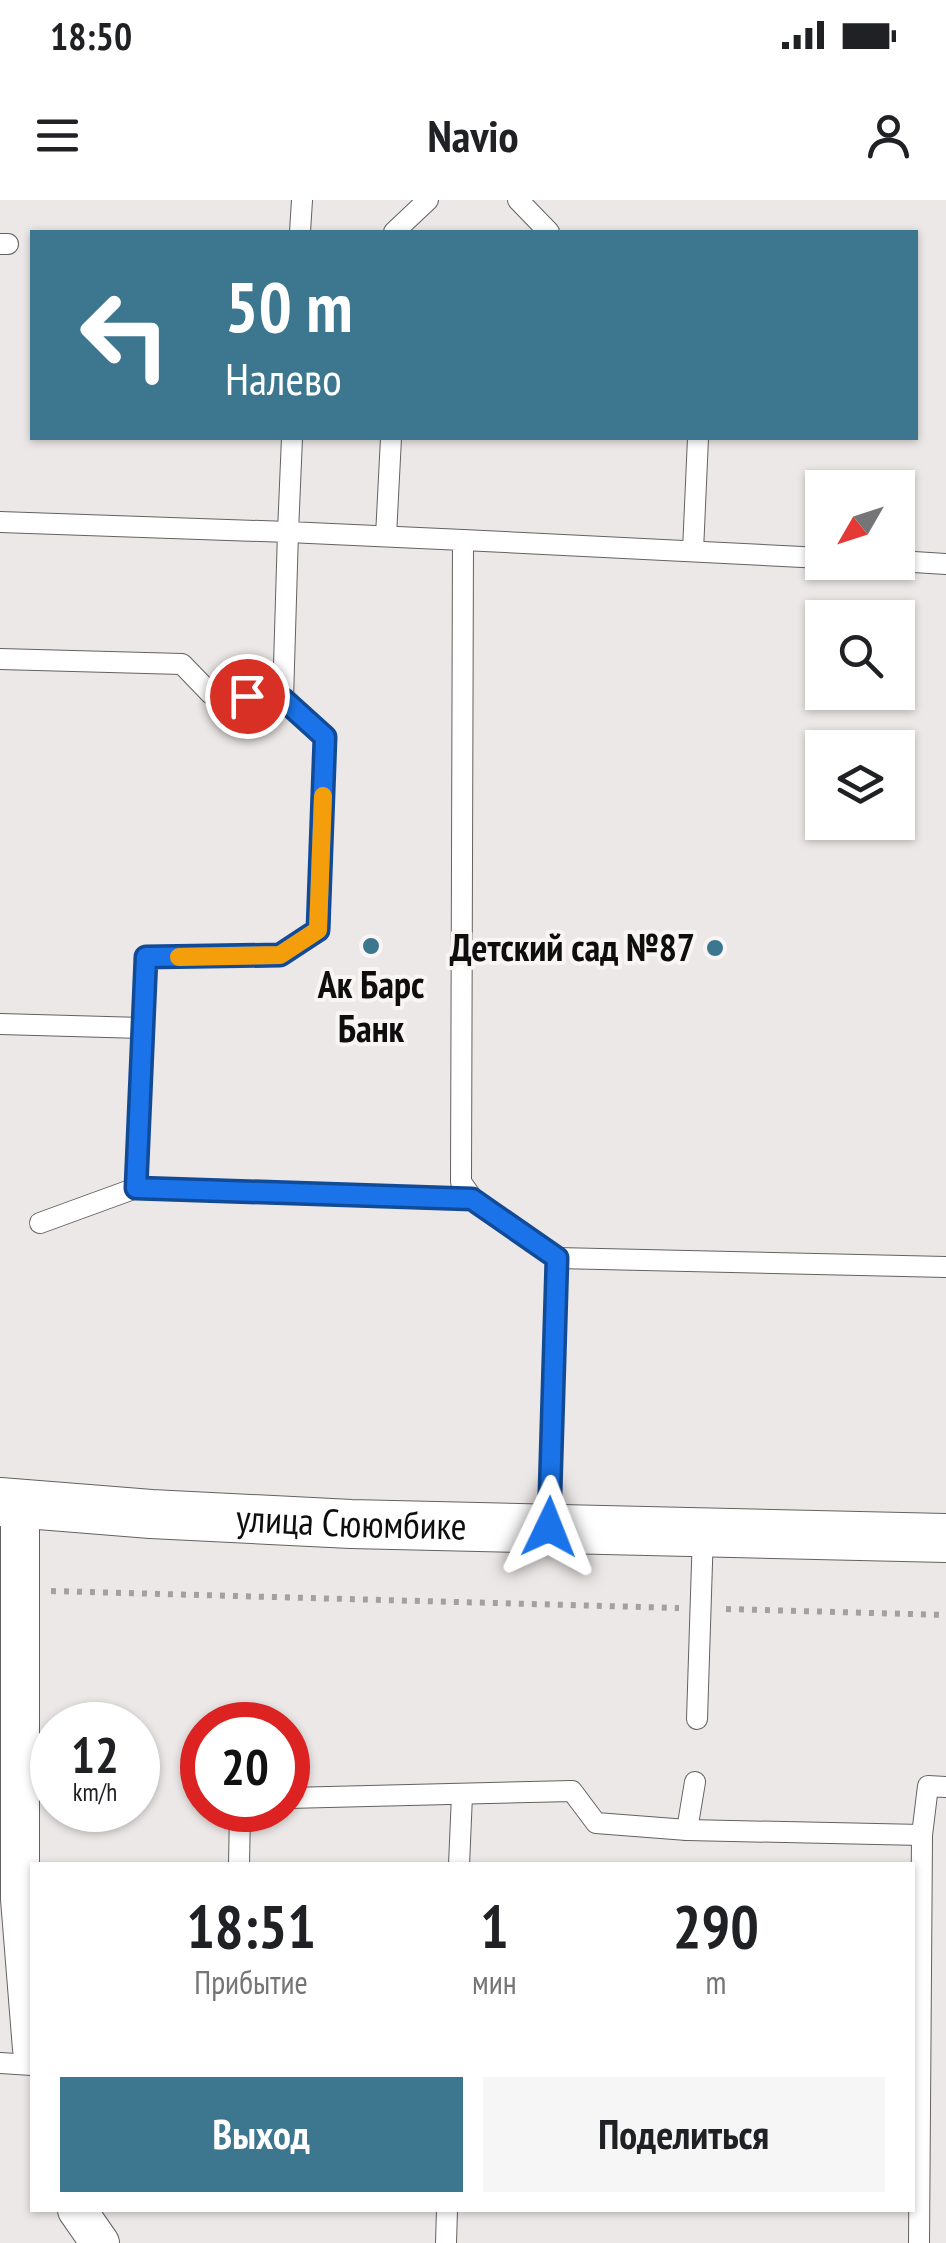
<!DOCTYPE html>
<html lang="ru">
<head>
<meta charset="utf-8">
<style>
	:root { --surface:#fff; --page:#f6f6f6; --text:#202124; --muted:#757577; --accent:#3c768f }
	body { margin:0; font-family:"PT Sans Narrow",sans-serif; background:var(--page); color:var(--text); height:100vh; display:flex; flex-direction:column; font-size:38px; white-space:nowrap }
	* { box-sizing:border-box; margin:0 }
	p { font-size:32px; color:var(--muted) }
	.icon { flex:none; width:55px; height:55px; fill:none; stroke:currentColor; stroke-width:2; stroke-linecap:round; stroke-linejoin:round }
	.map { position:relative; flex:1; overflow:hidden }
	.details { position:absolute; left:30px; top:1662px; width:885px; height:350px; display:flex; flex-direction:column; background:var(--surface); border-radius:0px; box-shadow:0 2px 8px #0004 }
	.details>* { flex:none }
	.guide { position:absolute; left:30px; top:30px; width:888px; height:210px; border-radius:0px; box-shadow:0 2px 8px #0004; background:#3c768f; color:#fff; overflow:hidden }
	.needle { width:65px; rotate:231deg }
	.controls { position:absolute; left:805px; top:270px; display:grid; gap:20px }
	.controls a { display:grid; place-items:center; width:110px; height:110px; border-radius:0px; background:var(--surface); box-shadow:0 2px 8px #0004; font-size:50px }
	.speed { position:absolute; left:30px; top:1502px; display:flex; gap:20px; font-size:50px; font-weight:700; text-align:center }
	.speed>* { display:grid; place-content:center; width:130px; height:130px; border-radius:50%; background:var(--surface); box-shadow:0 2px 8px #0004; line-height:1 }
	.speed small { font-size:25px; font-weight:400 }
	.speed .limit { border:15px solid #d22; background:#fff; color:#111 }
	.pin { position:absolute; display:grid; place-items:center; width:85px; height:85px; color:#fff; margin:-42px; border:5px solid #fff; border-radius:50%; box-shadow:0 2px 10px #0007 }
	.me { position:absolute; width:110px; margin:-55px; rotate:2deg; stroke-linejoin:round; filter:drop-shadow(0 0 8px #0008) }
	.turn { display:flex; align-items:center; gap:35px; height:210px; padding:0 30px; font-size:45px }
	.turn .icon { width:130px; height:130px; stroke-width:2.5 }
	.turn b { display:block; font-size:70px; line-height:85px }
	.eta { display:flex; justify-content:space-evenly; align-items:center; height:170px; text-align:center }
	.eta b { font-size:60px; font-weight:700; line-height:70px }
	.primary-button { display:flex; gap:20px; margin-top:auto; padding:20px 30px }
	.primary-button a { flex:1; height:115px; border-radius:0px; background:var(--accent); color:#fff; font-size:40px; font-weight:700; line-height:115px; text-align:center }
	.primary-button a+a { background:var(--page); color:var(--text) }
	.status { display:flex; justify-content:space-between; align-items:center; height:70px; padding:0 50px; background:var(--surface); direction:ltr }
	.status svg { height:28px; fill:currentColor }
	header { display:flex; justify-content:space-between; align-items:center; height:130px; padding:0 30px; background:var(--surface); font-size:45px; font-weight:700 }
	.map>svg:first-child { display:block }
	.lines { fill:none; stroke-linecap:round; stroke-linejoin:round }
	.service-casing { stroke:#656161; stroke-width:22 }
	.minor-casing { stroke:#656161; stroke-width:40 }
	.tertiary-casing { stroke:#656161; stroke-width:50 }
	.path { stroke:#a4a0a0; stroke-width:6; stroke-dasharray:5 8; stroke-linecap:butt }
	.service { stroke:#fff; stroke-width:20 }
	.minor { stroke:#fff; stroke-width:38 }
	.tertiary { stroke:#fff; stroke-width:48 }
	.route-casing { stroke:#114b97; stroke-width:25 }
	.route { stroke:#1a73e8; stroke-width:18 }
	.slow { stroke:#f59e0b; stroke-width:18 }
	.poi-dot { fill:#3c768f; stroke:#faf5f5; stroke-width:4 }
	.labels { text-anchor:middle; stroke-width:8; stroke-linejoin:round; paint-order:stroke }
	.poi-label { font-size:38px; font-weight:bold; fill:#0f0e0e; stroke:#faf5f5; text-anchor:end }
	.street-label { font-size:38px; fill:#0f0e0e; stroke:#faf5f5 }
</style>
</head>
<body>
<div class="status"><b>18:50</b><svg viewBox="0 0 49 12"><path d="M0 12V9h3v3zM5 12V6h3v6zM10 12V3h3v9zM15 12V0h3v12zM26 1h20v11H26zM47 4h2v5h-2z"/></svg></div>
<header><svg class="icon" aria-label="menu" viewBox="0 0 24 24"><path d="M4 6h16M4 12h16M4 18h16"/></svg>Navio<svg class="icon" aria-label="person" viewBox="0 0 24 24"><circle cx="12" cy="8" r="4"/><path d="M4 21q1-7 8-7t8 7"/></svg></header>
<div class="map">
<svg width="946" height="2043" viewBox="0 0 946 2043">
	<rect width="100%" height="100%" fill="#ede8e8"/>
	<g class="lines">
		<defs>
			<g id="service">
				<polyline points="518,0 549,32"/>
				<polyline points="300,32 302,0"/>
				<polyline points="394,32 428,0"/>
				<polyline points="0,44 8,44"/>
				<polyline points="292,238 288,332 463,340 461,982 473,999 557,1058 549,1327"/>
				<polyline points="0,322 288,332 283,499 325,537 319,731 280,755 146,757 136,988 473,999"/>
				<polyline points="386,336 391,238"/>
				<polyline points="463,340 822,358"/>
				<polyline points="693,351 698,238"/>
				<polyline points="898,361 946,364"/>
				<polyline points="0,459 182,464 211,494 283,499"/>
				<polyline points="0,824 142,828"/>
				<polyline points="40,1023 136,988"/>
				<polyline points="557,1058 946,1067"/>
				<polyline points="697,1519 703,1332"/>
				<polyline points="288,1598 572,1591 596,1623 687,1630 922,1635"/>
				<polyline points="687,1630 695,1582"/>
				<polyline points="239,1665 240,1610"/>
				<polyline points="459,1665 462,1595"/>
				<polyline points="0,1863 32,1865"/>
				<polyline points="446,2043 447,2010"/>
				<polyline points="919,2043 922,1635 928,1586 946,1587"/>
			</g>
			<g id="minor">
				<polyline points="20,1303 20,1699 32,1849"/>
				<polyline points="77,2010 100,2043"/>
			</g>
			<g id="tertiary">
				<path id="s1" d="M0,1302l151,12 200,10 595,14"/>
			</g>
		</defs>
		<use href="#service" class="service-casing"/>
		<use href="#minor" class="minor-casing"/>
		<use href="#tertiary" class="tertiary-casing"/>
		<g class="path">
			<polyline points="51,1391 679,1408"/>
			<polyline points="726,1409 946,1415"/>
		</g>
		<use href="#service" class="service"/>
		<use href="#minor" class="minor"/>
		<use href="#tertiary" class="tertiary"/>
	</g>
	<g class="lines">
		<defs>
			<polyline id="route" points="247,496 283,499 325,537 318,730 280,755 146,757 136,988 472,999 557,1058 549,1327"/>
		</defs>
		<use href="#route" class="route-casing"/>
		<use href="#route" class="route"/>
		<polyline class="slow" points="179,757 280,755 318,730 323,596"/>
	</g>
	<g class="poi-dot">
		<circle cx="371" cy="746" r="10"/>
		<circle cx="715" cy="748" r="10"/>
	</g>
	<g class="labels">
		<g class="poi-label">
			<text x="695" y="761">Детский сад №87</text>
			<text x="371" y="798" text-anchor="middle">Ак Барс<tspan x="371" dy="44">Банк</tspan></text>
		</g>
		<g class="street-label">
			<text dy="13" stroke="none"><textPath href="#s1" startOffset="352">улица Сююмбике</textPath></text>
		</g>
	</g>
</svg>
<div class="controls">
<a><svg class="needle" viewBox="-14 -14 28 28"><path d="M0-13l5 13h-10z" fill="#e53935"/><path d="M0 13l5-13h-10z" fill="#757577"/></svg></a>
<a><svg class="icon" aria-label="search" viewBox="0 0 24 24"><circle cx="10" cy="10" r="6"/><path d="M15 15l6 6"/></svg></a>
<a><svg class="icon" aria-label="layers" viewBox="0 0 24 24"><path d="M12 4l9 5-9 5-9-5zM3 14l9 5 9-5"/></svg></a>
</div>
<div class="speed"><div>12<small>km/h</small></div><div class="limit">20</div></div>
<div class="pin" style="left:247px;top:496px;background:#d93025"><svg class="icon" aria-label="arrive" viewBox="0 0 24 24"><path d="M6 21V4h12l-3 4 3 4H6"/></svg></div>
<svg class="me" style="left:549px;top:1327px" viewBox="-20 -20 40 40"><path d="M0-17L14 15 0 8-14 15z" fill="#1a73e8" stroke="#fff" stroke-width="4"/></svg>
<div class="guide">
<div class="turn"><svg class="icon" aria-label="left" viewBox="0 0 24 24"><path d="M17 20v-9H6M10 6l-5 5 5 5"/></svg><div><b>50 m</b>Налево</div></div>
</div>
<section class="details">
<div class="eta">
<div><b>18:51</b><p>Прибытие</p></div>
<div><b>1</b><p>мин</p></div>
<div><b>290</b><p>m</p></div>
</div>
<div class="primary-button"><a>Выход</a><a>Поделиться</a></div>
</section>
</div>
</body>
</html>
